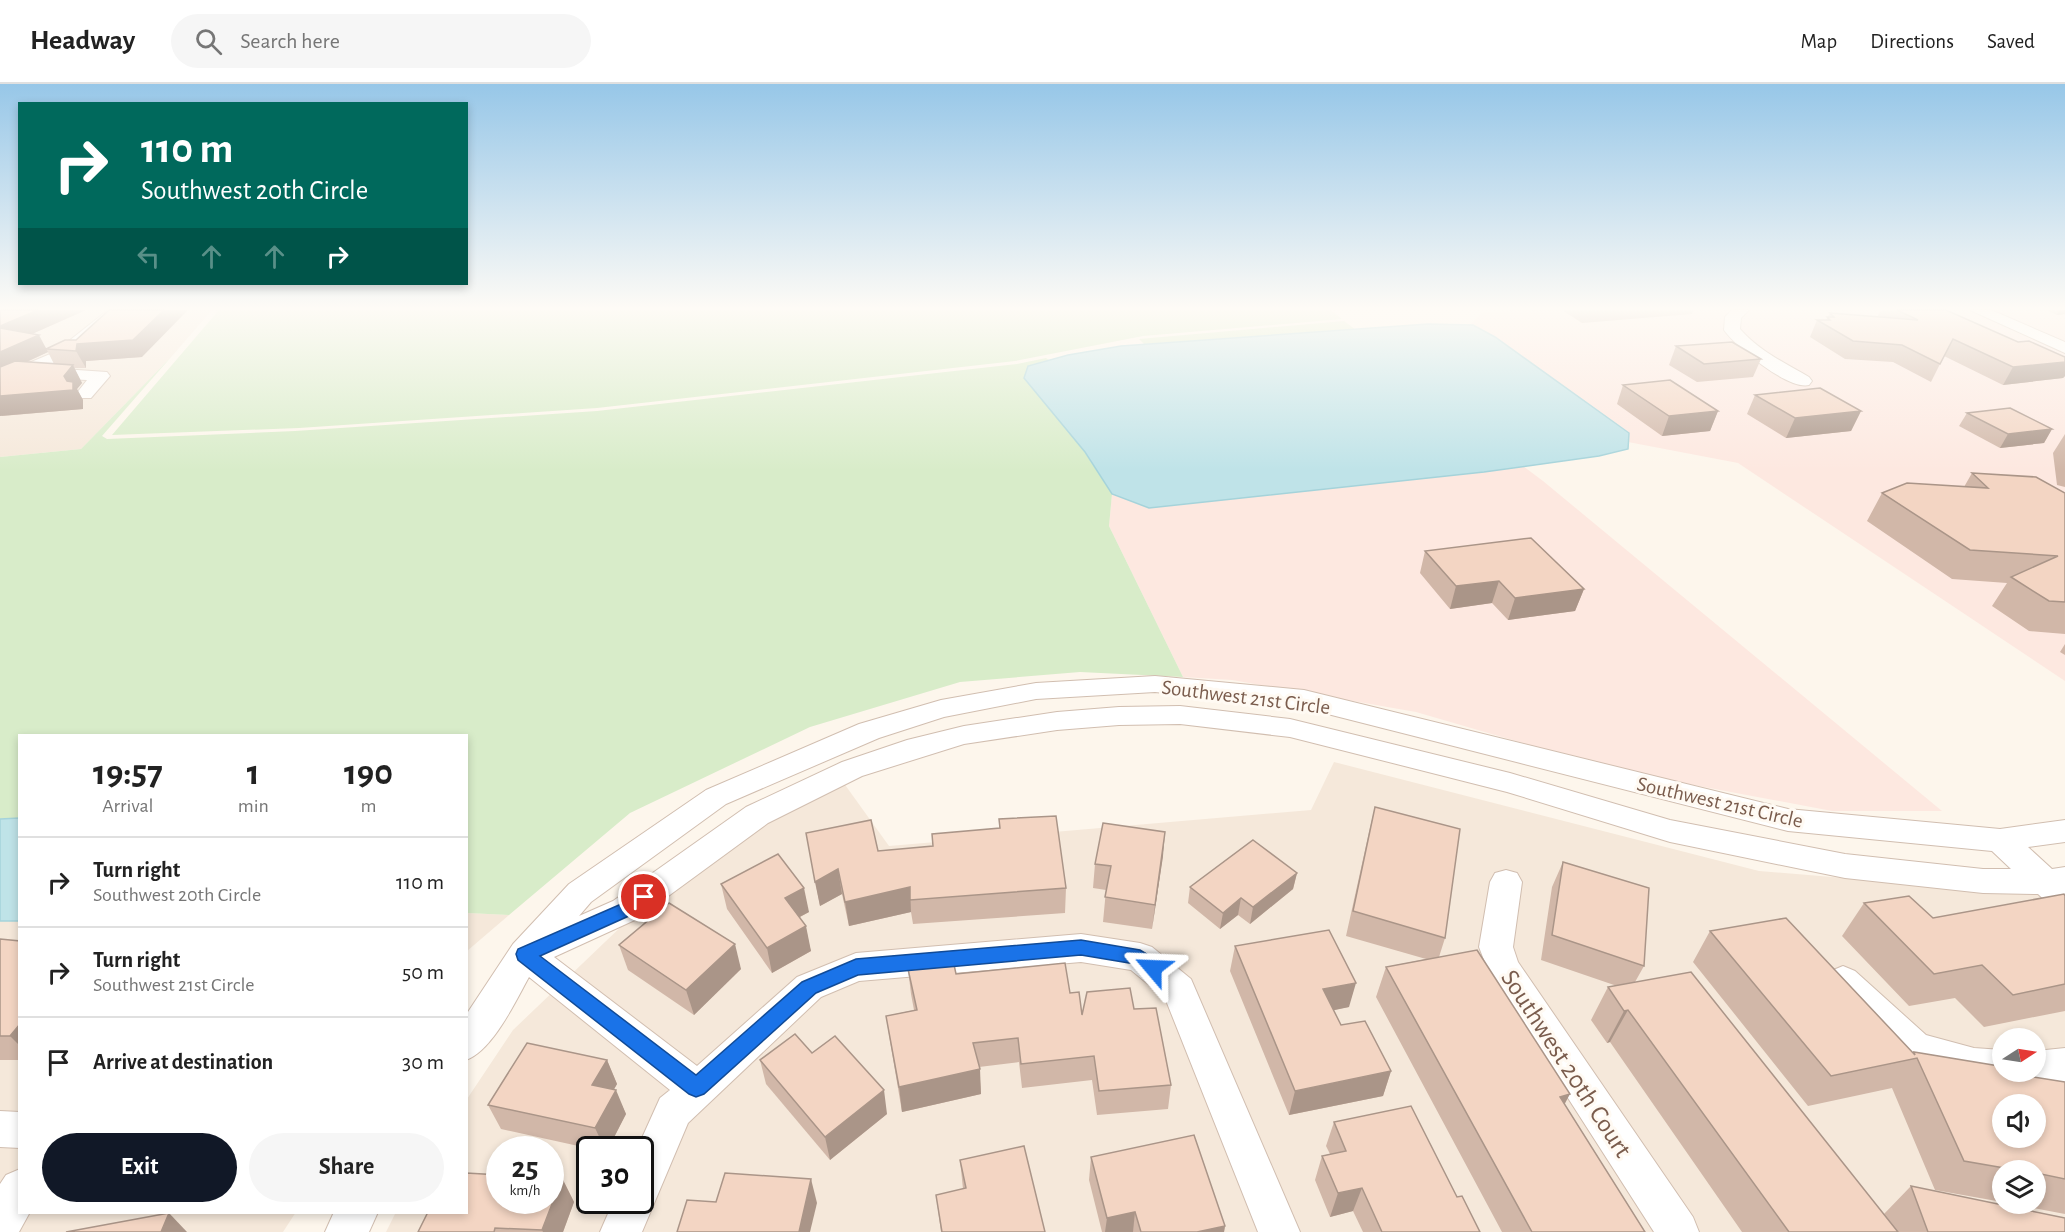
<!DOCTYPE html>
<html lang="en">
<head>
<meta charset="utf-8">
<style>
	:root { --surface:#fff; --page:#f6f6f6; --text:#222; --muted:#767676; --line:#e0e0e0; --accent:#111827 }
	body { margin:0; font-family:"Alegreya Sans",sans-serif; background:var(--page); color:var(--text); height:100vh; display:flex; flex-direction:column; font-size:22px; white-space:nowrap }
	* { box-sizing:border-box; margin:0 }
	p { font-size:20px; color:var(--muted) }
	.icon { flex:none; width:33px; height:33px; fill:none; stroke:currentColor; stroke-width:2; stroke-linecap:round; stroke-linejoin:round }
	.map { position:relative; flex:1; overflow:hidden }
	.side { position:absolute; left:18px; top:650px; width:450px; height:480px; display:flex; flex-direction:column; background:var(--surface); border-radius:0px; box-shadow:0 3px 9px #0003 }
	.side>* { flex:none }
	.top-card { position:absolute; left:18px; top:18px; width:450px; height:183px; border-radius:0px; box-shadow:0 3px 9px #0003; background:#00695c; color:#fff; overflow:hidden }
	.needle { width:39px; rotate:78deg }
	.tools { position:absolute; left:1992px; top:944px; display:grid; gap:12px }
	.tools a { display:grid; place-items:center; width:54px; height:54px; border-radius:50%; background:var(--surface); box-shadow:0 3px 9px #0003; font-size:30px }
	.speed { position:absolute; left:486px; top:1052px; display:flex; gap:12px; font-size:30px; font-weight:700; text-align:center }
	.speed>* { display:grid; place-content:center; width:78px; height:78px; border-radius:50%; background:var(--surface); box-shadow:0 3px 9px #0003; line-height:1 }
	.speed small { font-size:15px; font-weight:400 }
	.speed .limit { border:3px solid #111; border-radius:9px; background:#fff; color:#111 }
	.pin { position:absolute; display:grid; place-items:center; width:51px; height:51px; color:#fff; margin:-26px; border:3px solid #fff; border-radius:50%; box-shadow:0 2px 6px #0007 }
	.me { position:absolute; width:66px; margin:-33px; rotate:296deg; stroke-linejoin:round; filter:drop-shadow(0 0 4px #0008) }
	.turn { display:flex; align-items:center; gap:21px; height:126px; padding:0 24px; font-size:27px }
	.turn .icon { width:78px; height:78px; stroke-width:2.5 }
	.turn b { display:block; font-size:42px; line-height:51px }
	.lanes { display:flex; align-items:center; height:57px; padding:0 24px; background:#0003; justify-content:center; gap:30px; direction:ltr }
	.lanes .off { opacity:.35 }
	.eta { display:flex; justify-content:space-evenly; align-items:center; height:102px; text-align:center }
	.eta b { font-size:36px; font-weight:700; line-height:42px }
	.action { display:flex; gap:12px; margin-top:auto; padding:12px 24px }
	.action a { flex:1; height:69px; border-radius:36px; background:var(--accent); color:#fff; font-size:24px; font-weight:700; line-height:69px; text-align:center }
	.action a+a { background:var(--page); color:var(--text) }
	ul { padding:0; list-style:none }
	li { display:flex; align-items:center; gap:18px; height:90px; padding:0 24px; border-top:2px solid var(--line) }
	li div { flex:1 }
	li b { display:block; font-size:22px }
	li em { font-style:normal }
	header { display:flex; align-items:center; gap:36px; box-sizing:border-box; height:84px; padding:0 30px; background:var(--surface); border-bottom:2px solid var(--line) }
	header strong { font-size:28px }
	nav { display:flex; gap:33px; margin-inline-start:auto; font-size:21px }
	.search { width:420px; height:54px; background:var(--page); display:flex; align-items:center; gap:15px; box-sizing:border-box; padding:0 21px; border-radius:33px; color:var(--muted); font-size:22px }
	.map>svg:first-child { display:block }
	.residential { fill:#f5e8da; fill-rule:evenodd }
	.commercial { fill:#fde8e0 }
	.green { fill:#d8ecc9 }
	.water { fill:#bfe3e8; stroke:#a5d3da; stroke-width:1.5 }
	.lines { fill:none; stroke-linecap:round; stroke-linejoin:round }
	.street-casing { stroke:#d1beb0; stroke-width:2 }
	.street { fill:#fff; fill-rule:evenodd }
	.wall { fill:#d1b7a8; fill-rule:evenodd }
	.shaded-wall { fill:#aa9588 }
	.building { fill:#f3d5c3; stroke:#aa9588; stroke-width:1.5; fill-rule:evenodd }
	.route { fill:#1a73e8; stroke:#114b97; stroke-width:1.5 }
	.labels { text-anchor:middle; stroke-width:6; stroke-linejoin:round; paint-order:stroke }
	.street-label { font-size:21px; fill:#7a5c4d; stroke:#fffaf3 }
	.near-street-label { font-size:26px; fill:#7a5c4d; stroke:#fffaf3 }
</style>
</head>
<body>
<header>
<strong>Headway</strong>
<div class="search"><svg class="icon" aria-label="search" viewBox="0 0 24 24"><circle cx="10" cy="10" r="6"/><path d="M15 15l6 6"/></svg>Search here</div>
<nav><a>Map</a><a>Directions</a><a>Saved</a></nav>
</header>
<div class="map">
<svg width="2065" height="1148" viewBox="0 0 2065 1148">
	<rect width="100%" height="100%" fill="#fdf6ec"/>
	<g class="residential">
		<polygon points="0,226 212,226 172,272 81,365 0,373"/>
		<path d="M1334,678l425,109 277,23 29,-3v341h-1679l10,-20h70l1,-113 46,-69 115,-110 138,-111 77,-27 46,64 422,-36zM2002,954h34v33h-34zM2002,1020h34v33h-34zM500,1065h50v51h-50zM590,1065h50v51h-50zM2002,1086h34v33h-34z"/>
		<polygon points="467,829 509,831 467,867"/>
		<polygon points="0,837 19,837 20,1128 296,1128 283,1148 0,1148"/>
	</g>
	<g class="commercial">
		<polygon points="1513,226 2065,226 2065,597 1738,379 1628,358 1629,349 1495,253 1470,241 1481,229"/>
		<polygon points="1523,382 1543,397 1942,727 1832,727 1619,687 1416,628 1232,596 1183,593 1109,442 1112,410 1149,424"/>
	</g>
	<g class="green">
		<polygon points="219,226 1331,226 1342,235 1143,252 1015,277 597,324 299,344 112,351"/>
		<polygon points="1344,237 1356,246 1144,260 1139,255"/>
		<polygon points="172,272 102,352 107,355 295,347 597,327 1017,280 1046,274 1049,276 1028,282 1112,410 1109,442 1183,593 1080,588 960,598 810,643 630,729 509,831 467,829 466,651 20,651 19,734 0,735 0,373 81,365"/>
	</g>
	<g class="water">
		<polygon points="1428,240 1473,241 1495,253 1629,349 1628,365 1599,372 1484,388 1149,424 1112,410 1085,368 1024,294 1028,282 1068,271 1121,262"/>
		<polygon points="19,734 19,837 0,837 0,735"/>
	</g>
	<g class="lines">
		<defs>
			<g id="street">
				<polygon points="108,226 126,226 67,276 47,284 107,288 110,292 91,314 79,314 76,310 87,296 44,294 38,293 36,288 0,302 0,291 55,268"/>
				<path d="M1732,226h17l-8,8 -1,11c19,22 45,34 69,48l3,4 -3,4c-21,5 -73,-38 -85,-55l1,-13z"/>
				<polygon points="1970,226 1991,226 2065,258 2065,269"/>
				<path d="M1155,592l149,14 484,119 212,20 65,-9v22l-37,5 24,22 13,-2v46l-11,-4 -16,-15 -55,-1 -138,-15 -175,-36 -163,-50 -217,-55 -110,-13 -61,1 -62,5 -93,14 -102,32 -94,47 -131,96 -83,38 143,109 100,-89 59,-24 225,-19 59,9 12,4 39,32 109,253h-42l-93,-234 -34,-28 -50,-8 -222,19 -38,16 -133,126 -46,109h-42l14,-32h26v-51h-3l23,-51 10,-8 -141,-113c-14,25 -36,73 -63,83v-45l47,-71 56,-60 137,-94 153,-66 82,-24 95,-17zM1155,608l149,16 484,123 204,20 19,18h-28l-138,-15 -175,-34 -160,-47 -220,-54 -110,-13 -61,1 -62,5 -93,14 -57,14 -65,22 -96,45 -133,94 -34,15 12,-14 135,-98 153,-66 65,-21 92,-18z"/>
				<polygon points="1506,786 1517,789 1522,798 1513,863 1518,878 1693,1133 1699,1148 1654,1148 1491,894 1479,863 1490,798 1495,789"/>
				<polygon points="1843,882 1855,887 1926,951 1974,964 2002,966 2002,987 2036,987 2036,967 2065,964 2065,998 2036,1001 2023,996 2019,987 2015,995 2002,1000 1974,998 1902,976 1831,907 1826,897 1831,887"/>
				<polygon points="0,1027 20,1028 20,1064 0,1063"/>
				<polygon points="20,1085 20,1128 30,1128 19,1148 0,1148 0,1100 6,1091"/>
				<polygon points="334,1128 378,1128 369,1148 325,1148"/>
			</g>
		</defs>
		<use href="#street" class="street-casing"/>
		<use href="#street" class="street"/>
	</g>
	<g class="wall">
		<path d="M0,226h86l-54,24 15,15 29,-9 66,17 -56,4v7h-12l8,15 -5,6 6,11v9l-81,7zM48,268l6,12 -27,-2z"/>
		<polygon points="1562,226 1693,226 1692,230 1582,239"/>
		<polygon points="1881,226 1946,226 2018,258 2065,273 2065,292 2063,294 2003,301 1944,272 1931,298 1893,278 1845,275 1810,253 1817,236 1826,236 1830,229 1877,233"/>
		<polygon points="2046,226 2065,226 2065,230 2057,231"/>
		<polygon points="1676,262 1761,275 1753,293 1697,298 1669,281"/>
		<polygon points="1623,301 1718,327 1710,347 1662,352 1617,320"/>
		<polygon points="1755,311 1861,327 1851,347 1786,354 1747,330"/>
		<polygon points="1967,329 2052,345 2044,359 2000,364 1959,342"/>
		<polygon points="2065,350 2065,403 2057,401 2053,369"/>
		<polygon points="1972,389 2065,409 2065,550 2029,547 1992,522 2007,499 1952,495 1867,437 1882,409 1964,403"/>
		<polygon points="1425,467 1584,505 1575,527 1508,536 1492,519 1450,525 1420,489"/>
		<polygon points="2065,560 2065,571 2060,568"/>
		<polygon points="1375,723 1445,854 1439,873 1565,1021 1645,1148 1502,1148 1376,913 1386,883 1426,875 1346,852 1369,748"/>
		<polygon points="999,735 1066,804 1065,829 913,840 911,828 849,842 842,810 820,822 806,749 878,767 933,762 999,744"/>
		<polygon points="1163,772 1152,845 1103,838 1106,806 1093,804 1095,780"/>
		<polygon points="1563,778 1644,882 1635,898 1884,1130 1911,1102 2065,1148 1742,1148 1610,958 1607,959 1591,936 1608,903 1617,902 1541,876 1552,803"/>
		<polygon points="1297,789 1293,805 1250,840 1238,831 1220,845 1188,819 1190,803"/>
		<polygon points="721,800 809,828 800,833 811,867 772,889 727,825"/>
		<polygon points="2065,812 2065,927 1984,943 1955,914 1909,922 1842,852 1864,819 1933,834"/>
		<polygon points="1710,847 1913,969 1914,968 2003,988 2065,998 2065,1130 2006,1119 2036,1119 2036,1086 2002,1086 2002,1118 1935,1106 1892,1004 1808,1022 1693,878"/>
		<polygon points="0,855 20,857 20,976 0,976"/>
		<polygon points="619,861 741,885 694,931 628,886"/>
		<polygon points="1235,862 1349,923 1333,926 1341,941 1391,987 1383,1012 1289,1031 1230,887"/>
		<polygon points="908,885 956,890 1070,909 1082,931 1134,925 1171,1001 1168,1025 1097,1031 1092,996 1022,1004 1019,978 979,983 981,1010 902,1028 890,957 886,932 914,926 911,910"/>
		<polygon points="812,969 887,1030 830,1076 766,1000 760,976"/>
		<polygon points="607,976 617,1000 614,1005 626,1030 608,1065 592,1065 501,1045 488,1021"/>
		<polygon points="1334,1038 1457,1113 1480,1148 1363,1148 1353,1127 1330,1133 1315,1096 1322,1072 1330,1070 1326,1062"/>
		<polygon points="1091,1073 1225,1142 1224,1148 1102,1148 1089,1096"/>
		<polygon points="960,1076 1045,1148 941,1148 936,1111 963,1105"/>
		<polygon points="562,1094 574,1118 563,1148 418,1148"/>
	</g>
	<g class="shaded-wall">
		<polygon points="38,226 86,226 7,261 0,249 0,242"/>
		<polygon points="164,226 188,226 142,273 86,277 86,284 76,267 77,260"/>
		<polygon points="2059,226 2065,226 2065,230 2057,231"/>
		<polygon points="39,251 48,268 0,290 0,268"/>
		<polygon points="2065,278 2065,292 2063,294 2003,301 2013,283"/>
		<polygon points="73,281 82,299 77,305 83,316 83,325 0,332 0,312 64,292"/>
		<polygon points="1718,327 1710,347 1662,352 1669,332"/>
		<polygon points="1861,327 1851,347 1786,354 1795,334"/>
		<polygon points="2052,345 2044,359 2000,364 2008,350"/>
		<polygon points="1499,497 1492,519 1450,525 1456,502"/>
		<polygon points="1584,505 1575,527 1508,536 1515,514"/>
		<polygon points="1165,748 1163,772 1152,845 1155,821"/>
		<polygon points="838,785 842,810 820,822 815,798"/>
		<polygon points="1297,789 1293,805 1250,840 1253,823"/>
		<polygon points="910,803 911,828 849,842 845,818"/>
		<polygon points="804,804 809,828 790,838 785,814"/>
		<polygon points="1241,814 1238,831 1220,845 1223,829"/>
		<polygon points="806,842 811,867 772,889 767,864"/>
		<polygon points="735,860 741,885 694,931 686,906"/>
		<polygon points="1356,899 1349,923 1316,930 1323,905"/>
		<polygon points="1628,926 1610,958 1607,959 1624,927"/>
		<polygon points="20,940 20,962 10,952"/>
		<polygon points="607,976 617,1000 603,1025 592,1001"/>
		<polygon points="980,985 981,1010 902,1028 899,1003"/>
		<polygon points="1391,987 1383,1012 1289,1031 1295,1007"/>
		<polygon points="616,1006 626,1030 608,1065 605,1065 595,1044"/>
		<polygon points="884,1006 887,1030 830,1076 825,1053"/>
		<polygon points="1570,1010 1554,1040 1560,1013"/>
		<polygon points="562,1094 574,1118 563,1148 543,1148 542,1146"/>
		<polygon points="811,1095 817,1119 810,1148 799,1148"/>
		<polygon points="1362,1104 1353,1127 1330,1133 1338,1109"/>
		<polygon points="1135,1128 1133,1148 1105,1148 1107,1134"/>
		<polygon points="169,1129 187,1148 161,1148"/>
		<polygon points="1225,1142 1224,1148 1197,1148"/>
	</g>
	<g class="building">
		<polygon points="0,226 38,226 0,242"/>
		<polygon points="109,226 164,226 133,256 77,260 76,267 46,265 65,256 76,256"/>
		<polygon points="1897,226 1946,226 2018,258 2029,257 2065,273 2065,278 2013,283 1953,255 1940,280 1902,261 1853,257 1817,236 1830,236 1827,233 1834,233 1830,229 1918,236"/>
		<polygon points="0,244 39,251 0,268"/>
		<polygon points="1732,258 1761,275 1704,280 1676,262"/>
		<polygon points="15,277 73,281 64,292 67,297 73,298 73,306 0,312 0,283"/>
		<polygon points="1670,296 1718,327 1669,332 1623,301"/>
		<polygon points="1820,304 1861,327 1795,334 1755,311"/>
		<polygon points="2010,324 2052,345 2008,350 1967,329"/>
		<polygon points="1972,389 2036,393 2065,409 2065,518 2049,517 2011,493 2058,472 1970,466 1882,409 1907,399 1988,404"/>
		<polygon points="1531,454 1584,505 1515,514 1499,497 1456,502 1425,467"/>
		<polygon points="1375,723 1460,745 1445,854 1353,827"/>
		<polygon points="1056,732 1066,804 910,816 910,803 845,818 838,785 815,798 806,749 871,736 878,767 933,762 932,750 1000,744 999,735"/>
		<polygon points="1103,739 1165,748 1155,821 1105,813 1111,782 1095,780"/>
		<polygon points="1253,756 1297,789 1253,823 1241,814 1223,829 1190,803"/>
		<polygon points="778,770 804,804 785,814 806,842 767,864 721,800"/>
		<polygon points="1563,778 1649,804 1644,882 1552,851"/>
		<polygon points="2064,810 2065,812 2065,900 2013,911 1982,881 1934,890 1864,819 1909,812 1933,834"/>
		<polygon points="669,819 735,860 686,906 619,861"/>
		<path d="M1786,834l129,137 -1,-3 85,14 4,6 62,10v97l-29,-6v-3h-20l-52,-9 -47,-103 -86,18 -121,-145zM2002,1020h34v33h-34z"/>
		<polygon points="1329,846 1356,899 1323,905 1341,941 1365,937 1391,987 1295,1007 1235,862"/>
		<polygon points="0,855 20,857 20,940 10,952 0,952"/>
		<polygon points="1477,866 1570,1010 1560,1013 1645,1148 1532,1148 1386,883"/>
		<polygon points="953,876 956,890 1065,879 1070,909 1079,908 1082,931 1087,908 1130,904 1134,925 1156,924 1171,1001 1099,1007 1094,972 1021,980 1018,954 973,959 980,985 899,1003 886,932 917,926 908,885"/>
		<polygon points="1691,888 1898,1148 1789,1148 1628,926 1624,927 1608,903"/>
		<polygon points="795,950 812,969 835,952 884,1006 825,1053 760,976"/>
		<polygon points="527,959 607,976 592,1001 616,1006 595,1044 488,1021"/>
		<polygon points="1411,1022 1457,1113 1462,1112 1480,1148 1382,1148 1362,1104 1338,1109 1322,1072 1346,1067 1334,1038"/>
		<polygon points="1194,1051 1225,1142 1197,1148 1141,1148 1135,1128 1107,1134 1091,1073"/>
		<polygon points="1024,1062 1045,1148 942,1148 936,1111 966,1104 960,1076"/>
		<polygon points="466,1089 500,1091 500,1116 550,1116 550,1093 562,1094 542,1146 495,1144 494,1148 418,1148 428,1128 466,1128"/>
		<polygon points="725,1089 811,1095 799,1148 677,1148 687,1116 716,1118"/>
		<polygon points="1911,1102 2065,1134 2065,1148 1928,1148"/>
		<polygon points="169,1129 161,1148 66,1148"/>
	</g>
	<linearGradient id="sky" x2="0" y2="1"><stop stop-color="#97c7e8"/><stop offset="0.58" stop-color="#fefbf6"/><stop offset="1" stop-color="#fefbf6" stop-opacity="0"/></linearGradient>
	<rect width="2065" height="387" fill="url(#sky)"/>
	<polygon class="route" points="644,806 650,808 652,813 631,831 540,872 696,991 802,898 856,875 1081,856 1140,866 1160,878 1162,884 1160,889 1153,891 1135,880 1081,871 858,891 816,909 704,1010 696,1013 689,1010 518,876 516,870 518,865 619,821"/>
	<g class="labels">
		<g class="street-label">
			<text transform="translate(1246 613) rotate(7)" y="7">Southwest 21st Circle</text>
			<text transform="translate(1720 718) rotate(13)" y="7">Southwest 21st Circle</text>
		</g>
		<g class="near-street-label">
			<text transform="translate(1567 979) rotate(57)" y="9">Southwest 20th Court</text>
		</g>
	</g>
</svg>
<div class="tools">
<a><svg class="needle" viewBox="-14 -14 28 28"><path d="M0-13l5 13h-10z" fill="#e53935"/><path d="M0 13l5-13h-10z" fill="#767676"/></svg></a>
<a><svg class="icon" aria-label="sound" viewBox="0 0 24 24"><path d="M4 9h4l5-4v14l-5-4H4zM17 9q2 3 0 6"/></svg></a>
<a><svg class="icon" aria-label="layers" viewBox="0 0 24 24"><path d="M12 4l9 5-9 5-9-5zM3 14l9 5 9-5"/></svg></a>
</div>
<div class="speed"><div>25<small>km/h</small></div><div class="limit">30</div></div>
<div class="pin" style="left:644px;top:813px;background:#d93025"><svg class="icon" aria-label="arrive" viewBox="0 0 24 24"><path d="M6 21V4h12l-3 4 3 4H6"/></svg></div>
<svg class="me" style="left:1153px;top:884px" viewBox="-20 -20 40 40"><path d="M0-17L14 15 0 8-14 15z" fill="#1a73e8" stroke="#fff" stroke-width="4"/></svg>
<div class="top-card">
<div class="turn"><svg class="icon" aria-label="right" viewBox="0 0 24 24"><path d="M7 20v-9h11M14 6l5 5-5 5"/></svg><div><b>110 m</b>Southwest 20th Circle</div></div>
<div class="lanes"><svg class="icon off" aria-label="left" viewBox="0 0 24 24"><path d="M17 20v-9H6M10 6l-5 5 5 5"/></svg><svg class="icon off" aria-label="ahead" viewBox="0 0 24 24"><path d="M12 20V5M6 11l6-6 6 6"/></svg><svg class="icon off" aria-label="ahead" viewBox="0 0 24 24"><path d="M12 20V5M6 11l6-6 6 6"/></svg><svg class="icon" aria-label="right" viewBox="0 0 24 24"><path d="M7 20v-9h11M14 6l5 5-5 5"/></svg></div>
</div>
<section class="side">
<div class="eta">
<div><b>19:57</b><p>Arrival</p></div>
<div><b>1</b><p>min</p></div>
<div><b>190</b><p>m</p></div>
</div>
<ul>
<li><svg class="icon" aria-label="right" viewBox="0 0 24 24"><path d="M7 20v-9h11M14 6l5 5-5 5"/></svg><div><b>Turn right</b><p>Southwest 20th Circle</p></div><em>110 m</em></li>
<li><svg class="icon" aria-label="right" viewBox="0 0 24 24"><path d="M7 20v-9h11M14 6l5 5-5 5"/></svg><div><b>Turn right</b><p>Southwest 21st Circle</p></div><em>50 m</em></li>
<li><svg class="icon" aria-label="arrive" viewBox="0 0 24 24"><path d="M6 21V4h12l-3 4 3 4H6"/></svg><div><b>Arrive at destination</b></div><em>30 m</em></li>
</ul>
<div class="action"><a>Exit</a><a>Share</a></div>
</section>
</div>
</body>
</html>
